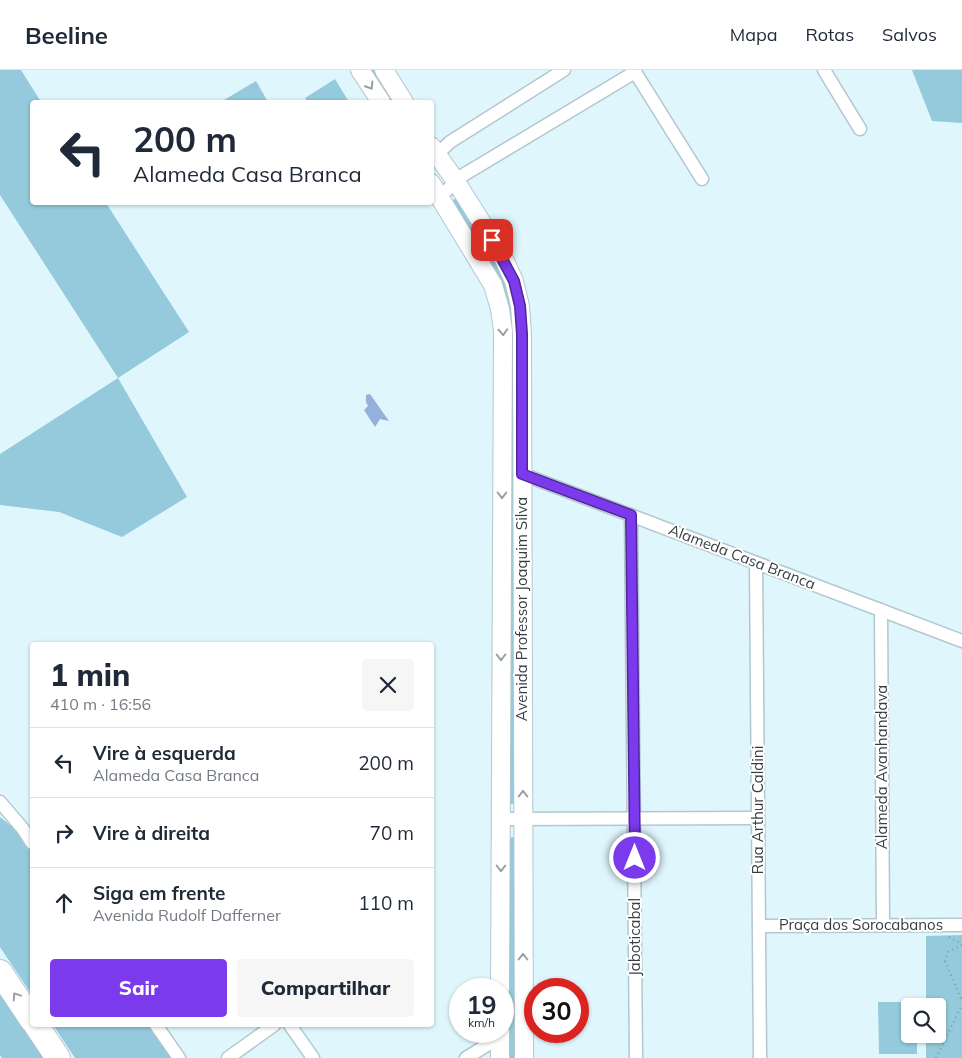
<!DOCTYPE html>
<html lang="pt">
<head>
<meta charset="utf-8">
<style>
	:root { --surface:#fff; --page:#f6f6f7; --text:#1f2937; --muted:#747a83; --line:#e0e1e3; --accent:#7c3aed }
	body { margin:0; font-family:Mulish,sans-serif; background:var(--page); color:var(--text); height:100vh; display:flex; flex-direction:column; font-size:19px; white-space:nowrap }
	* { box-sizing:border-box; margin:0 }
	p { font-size:16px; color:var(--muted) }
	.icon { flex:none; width:28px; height:28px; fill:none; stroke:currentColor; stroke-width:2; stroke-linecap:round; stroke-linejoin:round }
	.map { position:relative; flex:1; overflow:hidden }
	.sheet { position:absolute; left:30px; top:572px; width:404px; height:385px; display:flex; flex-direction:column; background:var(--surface); border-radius:5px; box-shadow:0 1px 4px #0004 }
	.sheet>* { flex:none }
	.banner { position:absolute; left:30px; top:30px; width:404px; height:105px; border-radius:5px; box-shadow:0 1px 4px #0004; background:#fff; color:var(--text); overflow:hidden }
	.fabs { position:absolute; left:901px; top:928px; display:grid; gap:10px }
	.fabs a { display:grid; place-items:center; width:45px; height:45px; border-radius:5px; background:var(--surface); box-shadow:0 1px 4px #0004; font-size:25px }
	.speed { position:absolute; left:449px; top:908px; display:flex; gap:10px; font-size:25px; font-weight:700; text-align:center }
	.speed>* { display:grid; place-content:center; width:65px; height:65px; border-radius:50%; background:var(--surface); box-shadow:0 1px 4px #0004; line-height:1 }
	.speed small { font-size:12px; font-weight:400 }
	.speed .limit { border:8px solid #d22; background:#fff; color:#111 }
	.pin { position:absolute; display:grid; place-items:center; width:42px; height:42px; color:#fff; margin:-21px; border-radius:10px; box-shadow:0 2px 8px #0006 }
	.me { position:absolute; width:55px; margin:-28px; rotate:0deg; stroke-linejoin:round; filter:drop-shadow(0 0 4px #0008) }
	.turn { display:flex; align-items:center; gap:18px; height:105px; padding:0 20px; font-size:22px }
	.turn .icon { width:65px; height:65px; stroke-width:2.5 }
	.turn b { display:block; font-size:35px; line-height:42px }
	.round { display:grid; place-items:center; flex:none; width:52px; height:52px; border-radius:5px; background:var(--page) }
	.head { display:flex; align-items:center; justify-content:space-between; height:85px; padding:0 20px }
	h1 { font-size:30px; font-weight:800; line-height:38px }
	.cta { display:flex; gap:10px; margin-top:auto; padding:10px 20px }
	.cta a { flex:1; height:58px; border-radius:5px; background:var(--accent); color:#fff; font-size:20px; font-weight:800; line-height:58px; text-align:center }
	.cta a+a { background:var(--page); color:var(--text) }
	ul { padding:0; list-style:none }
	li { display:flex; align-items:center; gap:15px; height:70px; padding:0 20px; border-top:1px solid var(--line) }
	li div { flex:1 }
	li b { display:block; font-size:19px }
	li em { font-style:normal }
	header { display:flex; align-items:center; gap:30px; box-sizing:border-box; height:70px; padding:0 25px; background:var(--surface); border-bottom:1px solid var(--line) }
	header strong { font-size:24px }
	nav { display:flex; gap:28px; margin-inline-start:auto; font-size:18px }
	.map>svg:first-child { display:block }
	.green { fill:#94cadb }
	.water { fill:#94b0db }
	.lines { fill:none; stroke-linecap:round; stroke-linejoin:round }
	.minor-casing { stroke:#b2c7ce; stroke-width:15 }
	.secondary-casing { stroke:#b2c7ce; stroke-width:20 }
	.motorway-casing { stroke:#b2c7ce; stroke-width:26 }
	.path { stroke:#849297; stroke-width:2; stroke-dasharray:1 4; stroke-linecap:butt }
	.minor { stroke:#fff; stroke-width:12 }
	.secondary { stroke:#fff; stroke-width:18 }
	.motorway { stroke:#fff; stroke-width:24 }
	.oneway { stroke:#9a9ea0 }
	.route-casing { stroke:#51269a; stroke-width:12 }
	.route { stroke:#7c3aed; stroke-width:9 }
	.labels { text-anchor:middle; stroke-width:4; stroke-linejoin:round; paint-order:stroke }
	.street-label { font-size:15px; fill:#363e41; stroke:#fff }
</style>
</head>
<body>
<header>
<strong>Beeline</strong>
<nav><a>Mapa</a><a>Rotas</a><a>Salvos</a></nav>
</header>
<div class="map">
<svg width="962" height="988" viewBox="0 0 962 988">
	<rect width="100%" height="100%" fill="#e0f6fd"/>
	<g class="green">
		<polygon points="0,0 21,0 41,32 32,32 32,132 106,133 189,262 118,308 187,427 122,467 59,442 0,435 0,384 118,308 0,125"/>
		<polygon points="367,0 379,0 399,32 387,32"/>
		<polygon points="912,0 962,0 962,53 932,51"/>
		<polygon points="335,9 349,32 308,32 305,28"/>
		<polygon points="256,11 268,32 225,32 224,30"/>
		<polygon points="459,127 504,199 516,255 517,732 509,735 510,265 451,131"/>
		<polygon points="0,747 17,761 32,783 32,925 0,877"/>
		<polygon points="513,767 517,769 517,988 509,988 509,768"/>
		<polygon points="962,865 962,988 926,988 926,964 938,964 938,936 926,936 926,866"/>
		<polygon points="0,918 48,988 2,988 0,985"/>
		<polygon points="878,932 917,932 917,936 910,936 910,964 917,964 917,984 879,984"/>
		<polygon points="53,955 149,955 171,988 75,988"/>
	</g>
	<polygon class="water" points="370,324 389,351 380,349 375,357 364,340 368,336 366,332 366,325"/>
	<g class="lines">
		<defs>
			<g id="minor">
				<polyline points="824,0 860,59"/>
				<polyline points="432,89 450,72 564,0"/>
				<path d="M437,122c10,2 13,-5 18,-12l180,-108 67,107"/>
				<polyline points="522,404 962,571"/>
				<polyline points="631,445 636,988"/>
				<polyline points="756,493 760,988"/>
				<polyline points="881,540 883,855"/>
				<polyline points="0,732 23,759 32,773"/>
				<polyline points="501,749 758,748"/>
				<polyline points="759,856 962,855"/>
				<polyline points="156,955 179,988"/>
				<polyline points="290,955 313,988"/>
				<polyline points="228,988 274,955"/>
				<polyline points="466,988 500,967"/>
			</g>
			<g id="secondary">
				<polyline points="360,0 381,32"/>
				<polyline points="384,0 404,32"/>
				<polyline points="431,76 455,110 502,185 514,211 520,236 522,264 524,988"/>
				<polyline points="431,113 493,215 500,239 503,261 500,919"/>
				<polyline points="500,988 500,961"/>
			</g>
			<g id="motorway">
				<polyline points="0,902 32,950"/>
				<polyline points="36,955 58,988"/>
			</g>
		</defs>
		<use href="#minor" class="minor-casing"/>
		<use href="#secondary" class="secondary-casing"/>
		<use href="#motorway" class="motorway-casing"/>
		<g class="path">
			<polyline points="949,867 962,874"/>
			<polyline points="962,875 948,882 945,891 962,931"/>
			<polyline points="936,988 962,935"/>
		</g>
		<use href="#minor" class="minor"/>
		<use href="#secondary" class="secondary"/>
		<use href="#motorway" class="motorway"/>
	</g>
	<defs><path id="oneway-chevron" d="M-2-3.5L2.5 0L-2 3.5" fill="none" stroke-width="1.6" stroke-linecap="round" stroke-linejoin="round" transform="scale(1.25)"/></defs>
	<g class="oneway">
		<use href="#oneway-chevron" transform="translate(370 16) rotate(58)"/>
		<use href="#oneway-chevron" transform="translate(503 262) rotate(87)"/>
		<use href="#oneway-chevron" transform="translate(502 425) rotate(90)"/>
		<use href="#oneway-chevron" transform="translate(501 587) rotate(90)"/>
		<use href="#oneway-chevron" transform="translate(523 724) rotate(-90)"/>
		<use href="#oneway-chevron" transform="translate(501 798) rotate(90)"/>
		<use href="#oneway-chevron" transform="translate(523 887) rotate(-90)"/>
		<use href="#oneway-chevron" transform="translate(16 926) rotate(-124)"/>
	</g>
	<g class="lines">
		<defs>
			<polyline id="route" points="492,170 514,211 520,236 522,264 522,404 631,445 635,788"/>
		</defs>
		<use href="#route" class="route-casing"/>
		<use href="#route" class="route"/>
	</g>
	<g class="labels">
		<g class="street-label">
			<text transform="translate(742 487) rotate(21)" y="5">Alameda Casa Branca</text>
			<text transform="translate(522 539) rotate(-90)" y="5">Avenida Professor Joaquim Silva</text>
			<text transform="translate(882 697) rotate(-90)" y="5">Alameda Avanhandava</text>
			<text transform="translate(758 740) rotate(-90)" y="5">Rua Arthur Caldini</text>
			<text x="861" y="860">Praça dos Sorocabanos</text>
			<text transform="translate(635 867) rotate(-90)" y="5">Jaboticabal</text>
		</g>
	</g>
</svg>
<div class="fabs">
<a><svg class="icon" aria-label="search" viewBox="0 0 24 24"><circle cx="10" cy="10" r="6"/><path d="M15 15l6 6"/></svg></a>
</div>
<div class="speed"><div>19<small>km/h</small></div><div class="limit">30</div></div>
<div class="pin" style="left:492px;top:170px;background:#d93025"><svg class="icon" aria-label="arrive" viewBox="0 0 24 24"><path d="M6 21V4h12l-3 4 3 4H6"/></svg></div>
<svg class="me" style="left:635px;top:788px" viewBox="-20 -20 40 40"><circle r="17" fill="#7c3aed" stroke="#fff" stroke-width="3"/><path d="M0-11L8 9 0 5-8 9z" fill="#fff"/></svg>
<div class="banner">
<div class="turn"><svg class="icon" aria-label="left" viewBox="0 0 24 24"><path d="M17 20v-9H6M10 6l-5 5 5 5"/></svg><div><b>200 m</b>Alameda Casa Branca</div></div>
</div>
<section class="sheet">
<div class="head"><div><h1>1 min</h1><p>410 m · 16:56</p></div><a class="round"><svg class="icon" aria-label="close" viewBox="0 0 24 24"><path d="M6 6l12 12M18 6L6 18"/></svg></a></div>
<ul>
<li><svg class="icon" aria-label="left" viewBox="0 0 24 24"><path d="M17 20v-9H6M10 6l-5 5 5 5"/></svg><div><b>Vire à esquerda</b><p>Alameda Casa Branca</p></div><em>200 m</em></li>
<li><svg class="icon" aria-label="right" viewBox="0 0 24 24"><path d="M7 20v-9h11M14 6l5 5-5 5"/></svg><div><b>Vire à direita</b></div><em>70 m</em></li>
<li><svg class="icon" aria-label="ahead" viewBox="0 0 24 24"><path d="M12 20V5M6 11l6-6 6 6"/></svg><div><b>Siga em frente</b><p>Avenida Rudolf Dafferner</p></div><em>110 m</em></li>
</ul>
<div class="cta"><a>Sair</a><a>Compartilhar</a></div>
</section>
</div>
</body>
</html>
